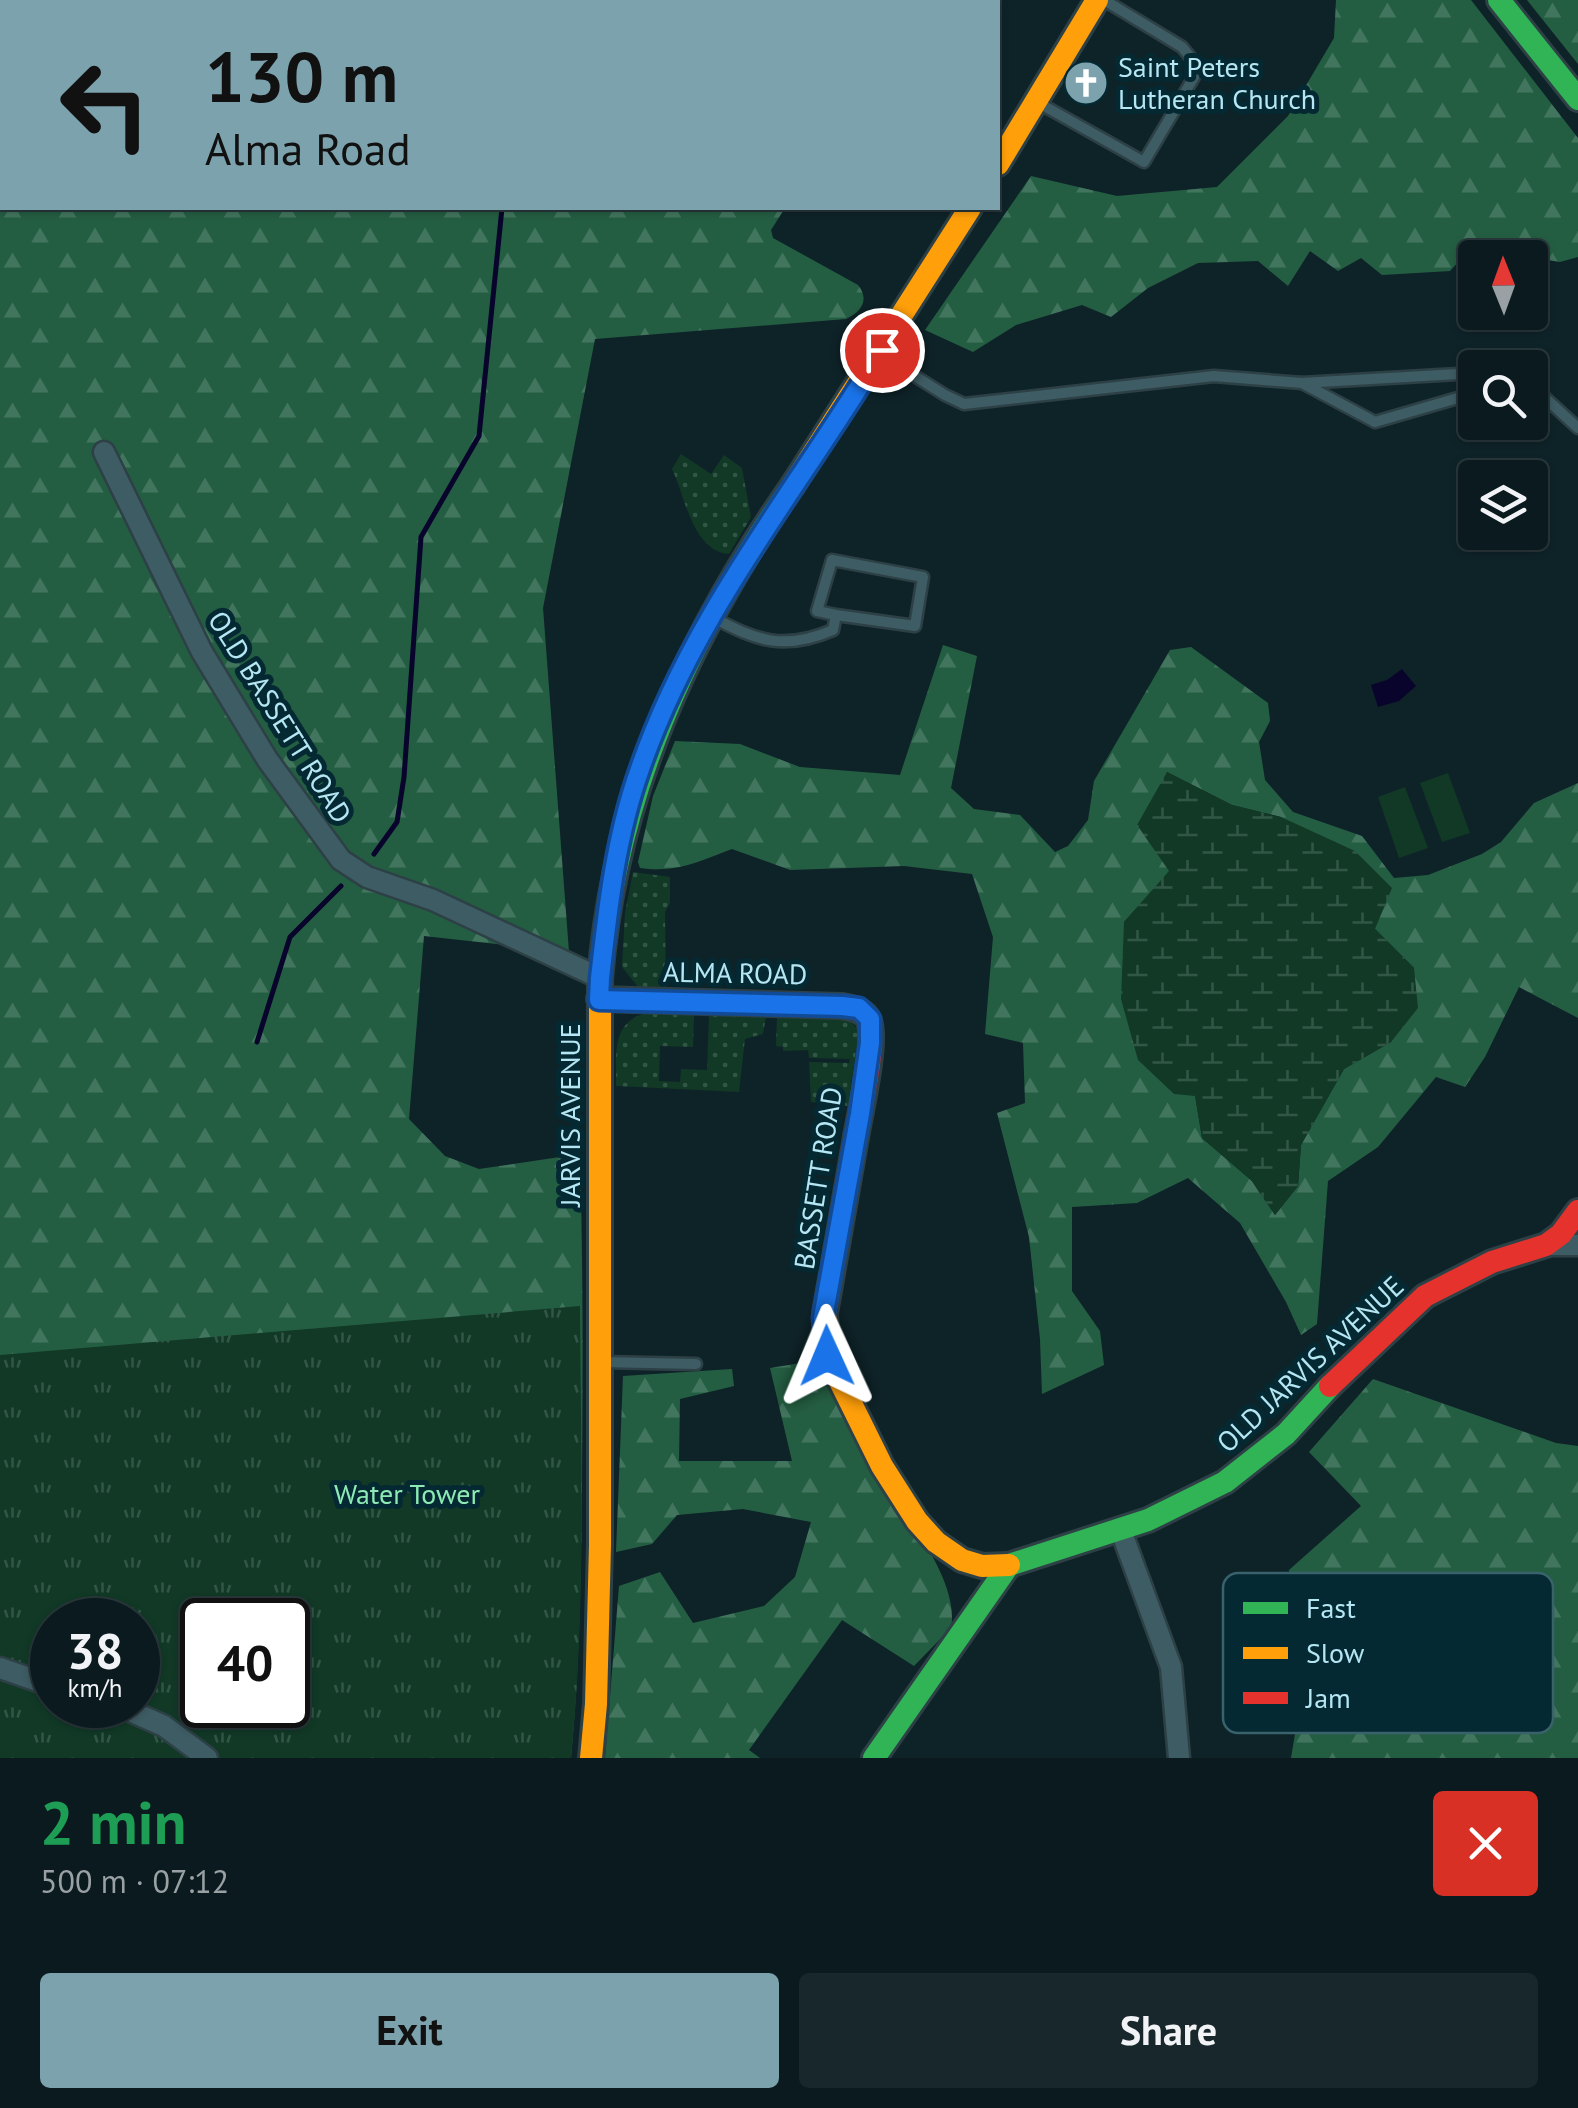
<!DOCTYPE html>
<html lang="en">
<head>
<meta charset="utf-8">
<style>
	:root { --surface:#0a1a1e; --page:#18272b; --text:#f1f3f6; --muted:#99a1a4; --line:#2a383c; --accent:#7ba2ad }
	body { margin:0; font-family:"PT Sans",sans-serif; background:var(--page); color:var(--text); height:100vh; display:flex; flex-direction:column; font-size:38px; white-space:nowrap }
	* { box-sizing:border-box; margin:0 }
	p { font-size:32px; color:var(--muted) }
	.icon { flex:none; width:55px; height:55px; fill:none; stroke:currentColor; stroke-width:2; stroke-linecap:round; stroke-linejoin:round }
	.map { position:relative; height:1758px; overflow:hidden }
	.panel { display:flex; flex-direction:column; background:var(--surface); flex:1 }
	.panel>* { flex:none }
	.top-card { position:absolute; left:0px; top:0px; width:1000px; height:210px; box-shadow:0 2px 8px #0004,0 0 0 2px var(--line); background:#7ba2ad; color:#111; overflow:hidden }
	.needle { width:65px; rotate:359deg }
	.buttons { position:absolute; left:1458px; top:240px; display:grid; gap:20px }
	.buttons a { display:grid; place-items:center; width:90px; height:90px; border-radius:10px; background:var(--surface); box-shadow:0 2px 8px #0004,0 0 0 2px var(--line); font-size:50px }
	.speed { position:absolute; left:30px; top:1598px; display:flex; gap:20px; font-size:50px; font-weight:700; text-align:center }
	.speed>* { display:grid; place-content:center; width:130px; height:130px; border-radius:50%; background:var(--surface); box-shadow:0 2px 8px #0004,0 0 0 2px var(--line); line-height:1 }
	.speed small { font-size:25px; font-weight:400 }
	.speed .limit { border:5px solid #111; border-radius:15px; background:#fff; color:#111 }
	.pin { position:absolute; display:grid; place-items:center; width:85px; height:85px; color:#fff; margin:-42px; border:5px solid #fff; border-radius:50%; box-shadow:0 2px 10px #0007 }
	.me { position:absolute; width:110px; margin:-55px; rotate:359deg; stroke-linejoin:round; filter:drop-shadow(0 0 8px #0008) }
	.turn { display:flex; align-items:center; gap:35px; height:210px; padding:0 40px; font-size:45px }
	.turn .icon { width:130px; height:130px; stroke-width:2.5 }
	.turn b { display:block; font-size:70px; line-height:85px }
	.round { display:grid; place-items:center; flex:none; width:105px; height:105px; border-radius:10px; background:var(--page) }
	.head { display:flex; align-items:center; justify-content:space-between; height:170px; padding:0 40px }
	h1 { font-size:60px; font-weight:700; line-height:75px; color:#1e9e55 }
	.primary-button { display:flex; gap:20px; margin-top:auto; padding:20px 40px }
	.primary-button a { flex:1; height:115px; border-radius:10px; background:var(--accent); color:#111; font-size:40px; font-weight:700; line-height:115px; text-align:center }
	.primary-button a+a { background:var(--page); color:var(--text) }
	.map>svg:first-child { display:block }
	.grass { fill:url(#grass-dots) }
	.forest { fill:url(#forest-firs); fill-rule:evenodd }
	.wetland { fill:url(#wetland-marsh) }
	.park { fill:url(#park-tufts); fill-rule:evenodd }
	.pitch { fill:#113926 }
	.water { fill:#08042c }
	.lines { fill:none; stroke-linecap:round; stroke-linejoin:round }
	.stream { stroke:#08042c; stroke-width:5 }
	.lane-casing { stroke:#2d4046; stroke-width:15 }
	.street-casing { stroke:#2d4046; stroke-width:25 }
	.fast-casing { stroke:#2d4046; stroke-width:28 }
	.slow-casing { stroke:#2d4046; stroke-width:28 }
	.jam-casing { stroke:#2d4046; stroke-width:28 }
	.lane { stroke:#3e5c64; stroke-width:10 }
	.street { stroke:#3e5c64; stroke-width:20 }
	.fast { stroke:#30b455; stroke-width:22 }
	.slow { stroke:#ff9f0a; stroke-width:22 }
	.jam { stroke:#e5322d; stroke-width:22 }
	.route-casing { stroke:#114b97; stroke-width:25 }
	.route { stroke:#1a73e8; stroke-width:18 }
	.labels { text-anchor:middle; stroke-width:10; stroke-linejoin:round; paint-order:stroke }
	.poi-label { font-size:28px; fill:#b5e6f4; stroke:#042932; text-anchor:start }
	.street-label { font-size:28px; fill:#b5e6f4; stroke:#042932 }
	.park-label { font-size:28px; fill:#8deab5; stroke:#042932 }
	.key { fill:#042932; stroke:#39626c; stroke-width:2.5 }
	.key-label { font-size:28px; fill:#b5e6f4 }
</style>
</head>
<body>
<div class="map">
<svg width="1578" height="1758" viewBox="0 0 1578 1758">
	<defs>
		<pattern id="grass-dots" width="8" height="8" patternUnits="userSpaceOnUse" patternTransform="scale(2.5)"><rect width="8" height="8" fill="#113926"/><path d="M2 2h.1M6 6h.1" fill="none" stroke="#315646" stroke-width="1.8" stroke-linecap="round"/></pattern>
		<pattern id="forest-firs" width="22" height="20" patternUnits="userSpaceOnUse" patternTransform="scale(2.5)"><rect width="22" height="20" fill="#245e42"/><path d="M5 1l3.5 6h-7zM16 11l3.5 6h-7z" fill="#42755e"/></pattern>
		<pattern id="wetland-marsh" width="20" height="14" patternUnits="userSpaceOnUse" patternTransform="scale(2.5)"><rect width="20" height="14" fill="#113926"/><path d="M1 5h8M5 5V1M11 12h8M15 12V8" fill="none" stroke="#315646"/></pattern>
		<pattern id="park-tufts" width="24" height="20" patternUnits="userSpaceOnUse" patternTransform="scale(2.5)"><rect width="24" height="20" fill="#113926"/><path d="M3 7l-1-3M5 7V3M7 7l1-3M15 17l-1-3M17 17v-4M19 17l1-3" fill="none" stroke="#315646"/></pattern>
	</defs>
	<rect width="100%" height="100%" fill="#0e2328"/>
	<g class="grass">
		<path d="M681,454l30,20 13,-19 18,13 9,49 -22,37c-37,-3 -44,-59 -57,-85z"/>
		<polygon points="633,872 670,877 670,903 665,912 666,990 638,987 622,967 625,913"/>
		<path d="M646,1013h44l4,4 -1,30 -33,-1 -1,35 21,1 1,-13 26,1 2,-55 57,1 -3,18 -18,5 -6,53 -123,-6c1,-31 -6,-63 30,-73z"/>
		<polygon points="777,1018 848,1018 859,1031 848,1106 811,1102 809,1062 849,1063 850,1059 809,1058 808,1050 783,1051 783,1047 776,1046"/>
	</g>
	<g class="forest">
		<path d="M0,0h911l-909,2v206h783l-14,22 2,8 85,47c12,15 3,27 -12,34l-251,20 -52,269 26,344 -145,-16 -15,183 36,37 34,13 101,-15c3,108 3,214 2,322 -1,94 -2,188 -11,282l-433,-53v-85h-86l-52,32zM202,1620h86v85h-86z"/>
		<polygon points="1336,0 1471,0 1578,138 1578,257 1560,262 1471,248 1450,271 1382,275 1361,258 1338,271 1310,251 1288,286 1258,261 1198,263 1148,288 1111,317 1082,305 1016,325 973,352 925,330 1031,176 1117,196 1217,187 1288,116 1334,38"/>
		<polygon points="1527,0 1578,0 1578,64"/>
		<path d="M943,645l34,11 -26,132 23,21 46,6 35,37 13,-6 20,-26 6,-39 76,-131 21,-3 77,56 2,18 -11,21 6,38 28,32 69,24 32,42 34,-3 54,-21 19,-12 33,-39 44,-20v235l-59,-31 -34,70 -20,30 -29,-10 -58,70 -50,34 -11,143 -16,11 -15,-33 -46,-79 -52,-45 -51,25 -65,4v84l28,40 4,34 -62,29 -2,-55 -11,-102 -32,-124 28,-10 -2,-60 -38,-9 8,-97 -21,-63 -68,-8 -114,4 -58,-21c-35,13 -55,24 -92,19l-2,-6 15,-66 22,-55 65,3 60,23 100,8zM1167,772l65,33 49,12 94,112 39,39 -23,74 -47,27 -43,76 -3,41 -23,29 -23,-34 -50,-43 -7,-43 -71,-173 46,-51z"/>
		<path d="M813,1361c18,32 35,64 54,96 26,43 94,119 84,171l-37,38 -72,-46 -93,130 11,8h-155l14,-172 41,-14 33,51 71,-17 31,-29 16,-55 -68,-13 -66,6 -25,29 -36,8 7,-176 109,-7 2,17 -54,13 -1,62h113l-22,-93z"/>
		<polygon points="1373,1379 1556,1443 1578,1446 1578,1758 1291,1758 1296,1728 1280,1703 1289,1570 1361,1506 1309,1452"/>
	</g>
	<polygon class="wetland" points="1167,772 1232,805 1281,817 1355,851 1392,888 1375,929 1414,968 1418,1008 1391,1042 1344,1069 1301,1145 1298,1186 1275,1215 1252,1181 1202,1138 1195,1096 1174,1094 1138,1060 1121,999 1124,922 1169,871 1137,825"/>
	<path class="park" d="M580,1306c1,151 6,302 -9,452h-571v-403zM52,1620h86v85h-86zM202,1620h86v85h-86z"/>
	<g class="pitch">
		<polygon points="1448,773 1470,833 1442,842 1420,783"/>
		<polygon points="1405,787 1428,848 1399,858 1378,797"/>
	</g>
	<polygon class="water" points="1402,669 1416,686 1399,701 1378,707 1371,685 1387,680"/>
	<g class="lines">
		<g class="stream">
			<polyline points="524,2 524,0"/>
			<polyline points="374,854 397,822 404,777 421,537 479,436 502,208"/>
			<polyline points="257,1042 290,937 341,886"/>
		</g>
		<defs>
			<g id="lane">
				<polyline points="1037,102 1144,162 1194,77 1195,63 1182,47 1104,0"/>
				<polyline points="883,356 945,395 964,404 1214,376 1302,383"/>
				<polyline points="1475,373 1302,383 1375,422 1475,393"/>
				<polyline points="1530,384 1578,428"/>
				<path d="M712,617c45,24 72,34 121,13l3,-15 -19,-4 15,-51 91,17 -8,49 -79,-11"/>
				<polyline points="601,1362 696,1364"/>
			</g>
			<g id="street">
				<polyline points="104,452 202,652 267,759 341,860 367,877 433,900 600,978"/>
				<polyline points="1546,1245 1578,1245"/>
				<polyline points="1120,1528 1171,1667 1179,1758"/>
				<polyline points="0,1668 52,1686"/>
				<polyline points="117,1705 164,1726 207,1758"/>
			</g>
			<g id="fast">
				<polyline points="1499,0 1578,99"/>
				<path d="M600,980c14,-183 89,-346 193,-495"/>
				<polyline points="874,1758 1009,1565 1148,1520 1225,1482 1286,1434 1330,1386"/>
			</g>
			<g id="slow">
				<polyline points="998,164 1097,0"/>
				<polyline points="793,485 970,208"/>
				<polyline points="856,1137 825,1313 827,1355 882,1466 917,1521 936,1542 962,1560 982,1566 1009,1565"/>
				<polyline points="591,1758 596,1704 600,1545 600,980"/>
			</g>
			<g id="jam">
				<path d="M599,999l243,7c11,2 23,4 27,15 8,20 -9,92 -13,116"/>
				<polyline points="1330,1386 1425,1296 1492,1262 1546,1245 1561,1234 1578,1211"/>
			</g>
		</defs>
		<use href="#lane" class="lane-casing"/>
		<use href="#street" class="street-casing"/>
		<use href="#fast" class="fast-casing"/>
		<use href="#slow" class="slow-casing"/>
		<use href="#jam" class="jam-casing"/>
		<use href="#lane" class="lane"/>
		<use href="#street" class="street"/>
		<use href="#fast" class="fast"/>
		<use href="#slow" class="slow"/>
		<use href="#jam" class="jam"/>
	</g>
	<g class="lines">
		<defs>
			<path id="route" d="M827,1356l-4,-38 37,-204 10,-71v-24l-11,-11 -17,-2 -243,-6 1,-22c8,-71 16,-142 40,-209 53,-155 158,-280 242,-419"/>
		</defs>
		<use href="#route" class="route-casing"/>
		<use href="#route" class="route"/>
	</g>
	<defs>
		<symbol id="church-disc" viewBox="-11 -11 22 22"><circle r="9.5" fill="#7ba2ad" stroke="#042932"/><path d="M-1.2-6h2.4v3.5h3.3v2.4h-3.3V6h-2.4V-.1h-3.3v-2.4h3.3Z" fill="#fff"/></symbol>
	</defs>
	<g fill-rule="evenodd">
		<use href="#church-disc" x="1061" y="58" width="50" height="50"/>
	</g>
	<g class="labels">
		<g class="poi-label">
			<text x="1118" y="77">Saint Peters<tspan x="1118" dy="32">Lutheran Church</tspan></text>
		</g>
		<g class="street-label">
			<text transform="translate(280 717) rotate(58)" y="10">OLD BASSETT ROAD</text>
			<text transform="translate(735 973) rotate(1)" y="10">ALMA ROAD</text>
			<text transform="translate(570 1115) rotate(-90)" y="10">JARVIS AVENUE</text>
			<text transform="translate(818 1178) rotate(-81)" y="10">BASSETT ROAD</text>
			<text transform="translate(1310 1364) rotate(-43)" y="10">OLD JARVIS AVENUE</text>
		</g>
		<g class="park-label">
			<text x="407" y="1504">Water Tower</text>
		</g>
	</g>
	<rect x="1223" y="1573" width="330" height="160" rx="15" class="key"/>
	<rect x="1243" y="1602" width="45" height="12" fill="#30b455"/>
	<rect x="1243" y="1647" width="45" height="12" fill="#ff9f0a"/>
	<rect x="1243" y="1692" width="45" height="12" fill="#e5322d"/>
	<g class="key-label">
		<text x="1306" y="1618">Fast</text>
		<text x="1306" y="1663">Slow</text>
		<text x="1306" y="1708">Jam</text>
	</g>
</svg>
<div class="buttons">
<a><svg class="needle" viewBox="-14 -14 28 28"><path d="M0-13l5 13h-10z" fill="#e53935"/><path d="M0 13l5-13h-10z" fill="#99a1a4"/></svg></a>
<a><svg class="icon" aria-label="search" viewBox="0 0 24 24"><circle cx="10" cy="10" r="6"/><path d="M15 15l6 6"/></svg></a>
<a><svg class="icon" aria-label="layers" viewBox="0 0 24 24"><path d="M12 4l9 5-9 5-9-5zM3 14l9 5 9-5"/></svg></a>
</div>
<div class="speed"><div>38<small>km/h</small></div><div class="limit">40</div></div>
<div class="pin" style="left:882px;top:350px;background:#d93025"><svg class="icon" aria-label="arrive" viewBox="0 0 24 24"><path d="M6 21V4h12l-3 4 3 4H6"/></svg></div>
<svg class="me" style="left:827px;top:1356px" viewBox="-20 -20 40 40"><path d="M0-17L14 15 0 8-14 15z" fill="#1a73e8" stroke="#fff" stroke-width="4"/></svg>
<div class="top-card">
<div class="turn"><svg class="icon" aria-label="left" viewBox="0 0 24 24"><path d="M17 20v-9H6M10 6l-5 5 5 5"/></svg><div><b>130 m</b>Alma Road</div></div>
</div>
</div>
<section class="panel">
<div class="head"><div><h1>2 min</h1><p>500 m · 07:12</p></div><a class="round" style="background:#d93025;color:#fff"><svg class="icon" aria-label="close" viewBox="0 0 24 24"><path d="M6 6l12 12M18 6L6 18"/></svg></a></div>
<div class="primary-button"><a>Exit</a><a>Share</a></div>
</section>
</body>
</html>
